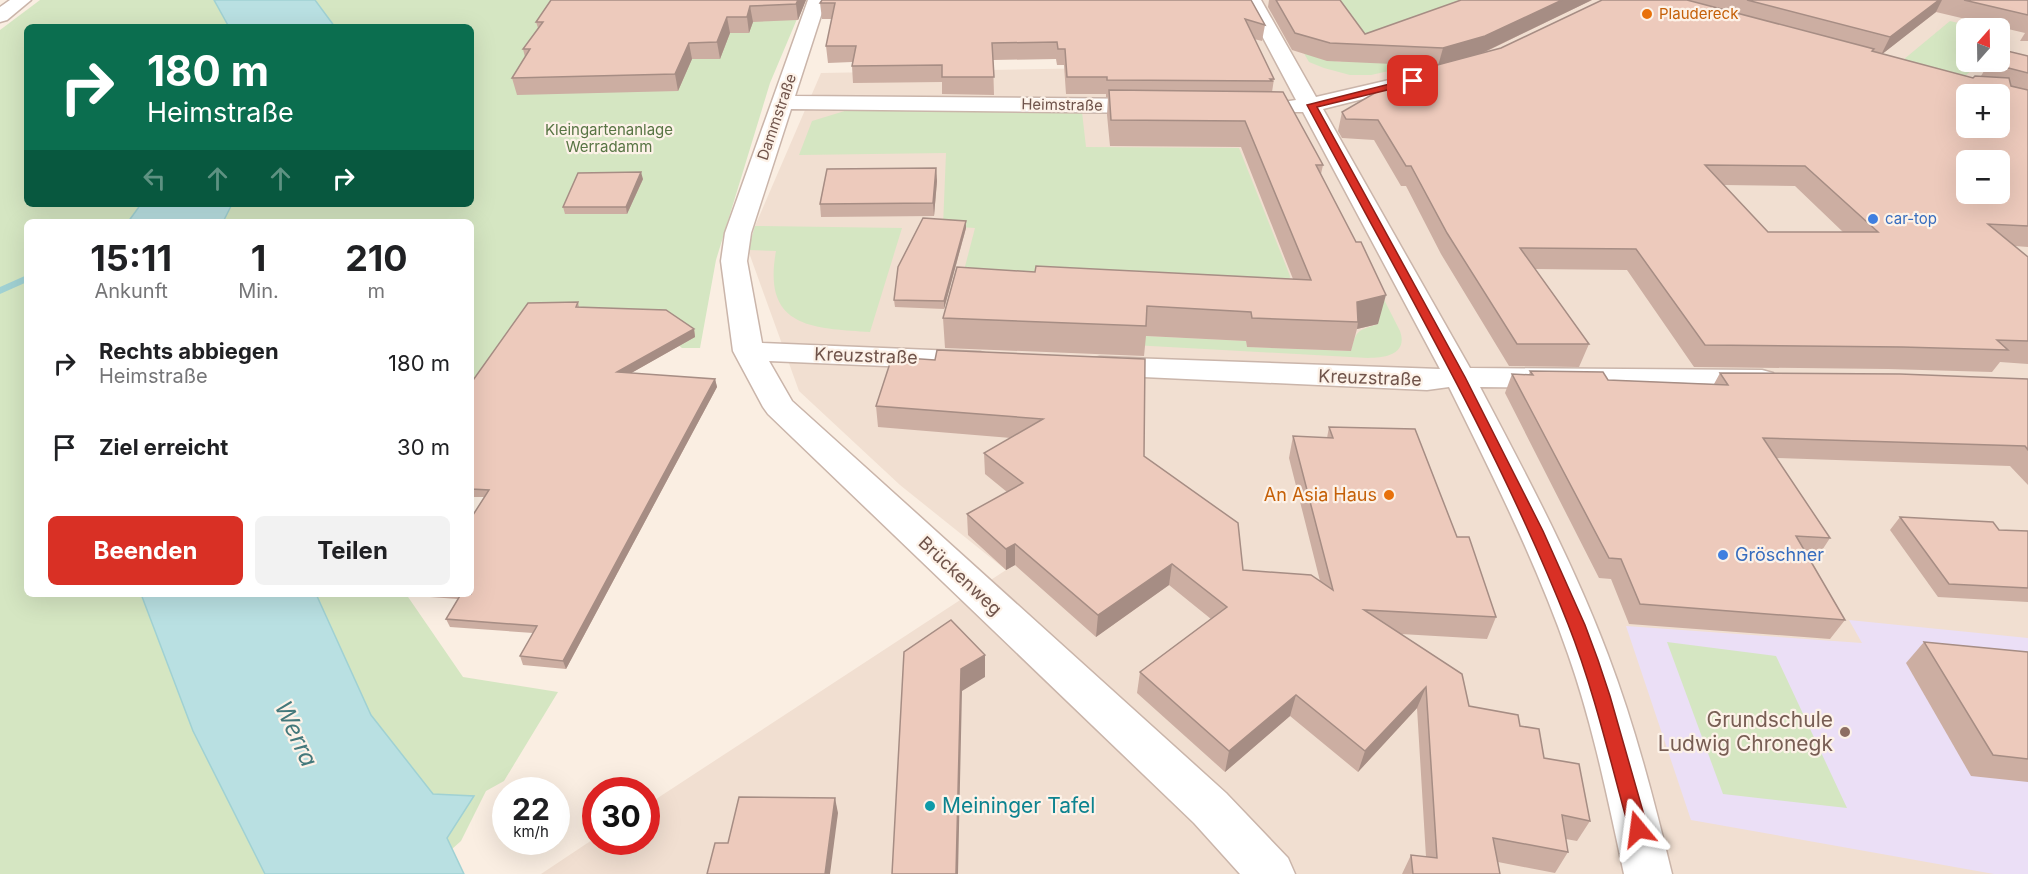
<!DOCTYPE html>
<html lang="de">
<head>
<meta charset="utf-8">
<style>
	:root { --surface:#fff; --page:#f2f2f2; --text:#202124; --muted:#757577; --accent:#d93025 }
	body { margin:0; font-family:Inter,sans-serif; background:var(--page); color:var(--text); height:100vh; display:flex; flex-direction:column; font-size:22px; white-space:nowrap }
	* { box-sizing:border-box; margin:0 }
	p { font-size:20px; color:var(--muted) }
	.icon { flex:none; width:33px; height:33px; fill:none; stroke:currentColor; stroke-width:2; stroke-linecap:round; stroke-linejoin:round }
	.map { position:relative; flex:1; overflow:hidden }
	.drawer { position:absolute; left:24px; top:219px; width:450px; height:378px; display:flex; flex-direction:column; background:var(--surface); border-radius:9px; box-shadow:0 6px 24px #0002 }
	.drawer>* { flex:none }
	.top-card { position:absolute; left:24px; top:24px; width:450px; height:183px; border-radius:9px; box-shadow:0 6px 24px #0002; background:#0b6e4f; color:#fff; overflow:hidden }
	.needle { width:39px; rotate:20deg }
	.fabs { position:absolute; left:1956px; top:18px; display:grid; gap:12px }
	.fabs a { display:grid; place-items:center; width:54px; height:54px; border-radius:9px; background:var(--surface); box-shadow:0 6px 24px #0002; font-size:30px }
	.speed { position:absolute; left:492px; top:777px; display:flex; gap:12px; font-size:30px; font-weight:700; text-align:center }
	.speed>* { display:grid; place-content:center; width:78px; height:78px; border-radius:50%; background:var(--surface); box-shadow:0 6px 24px #0002; line-height:1 }
	.speed small { font-size:15px; font-weight:400 }
	.speed .limit { border:9px solid #d22; background:#fff; color:#111 }
	.pin { position:absolute; display:grid; place-items:center; width:51px; height:51px; color:#fff; margin:-26px; border-radius:12px; box-shadow:0 3px 9px #0006 }
	.me { position:absolute; width:66px; margin:-33px; rotate:344deg; stroke-linejoin:round; filter:drop-shadow(0 0 4px #0008) }
	.turn { display:flex; align-items:center; gap:21px; height:126px; padding:0 24px; font-size:27px }
	.turn .icon { width:78px; height:78px; stroke-width:2.5 }
	.turn b { display:block; font-size:42px; line-height:51px }
	.lanes { display:flex; align-items:center; height:57px; padding:0 24px; background:#0003; justify-content:center; gap:30px; direction:ltr }
	.lanes .off { opacity:.35 }
	.eta { display:flex; justify-content:space-evenly; align-items:center; height:102px; text-align:center }
	.eta b { font-size:36px; font-weight:700; line-height:42px }
	.action { display:flex; gap:12px; margin-top:auto; padding:12px 24px }
	.action a { flex:1; height:69px; border-radius:9px; background:var(--accent); color:#fff; font-size:24px; font-weight:700; line-height:69px; text-align:center }
	.action a+a { background:var(--page); color:var(--text) }
	ul { padding:0; list-style:none }
	li { display:flex; align-items:center; gap:18px; height:84px; padding:0 24px }
	li div { flex:1 }
	li b { display:block; font-size:22px }
	li em { font-style:normal }
	.map>svg:first-child { display:block }
	.residential { fill:#f1dfd1; fill-rule:evenodd }
	.education { fill:#ebdff6 }
	.green { fill:#d5e6c2 }
	.water { fill:#b9e0e2; stroke:#a0d1d3; stroke-width:1.5 }
	.lines { fill:none; stroke-linecap:round; stroke-linejoin:round }
	.stream { fill:#a0d1d3; fill-rule:evenodd }
	.minor-casing { stroke:#cab5aa; stroke-width:3 }
	.minor { fill:#fff; fill-rule:evenodd }
	.wall { fill:#ccaea2; fill-rule:evenodd }
	.shaded-wall { fill:#a68d84 }
	.building { fill:#edcabc; stroke:#a68d84; stroke-width:1.5; fill-rule:evenodd }
	.route { fill:#d93025; stroke:#8d1f18; stroke-width:1.5 }
	.food-dot { fill:#e8710a; stroke:#fdf2e8; stroke-width:2 }
	.shop-dot { fill:#3f7fe0; stroke:#fdf2e8; stroke-width:2 }
	.education-dot { fill:#8d6e63; stroke:#fdf2e8; stroke-width:2 }
	.culture-dot { fill:#0f9aa8; stroke:#fdf2e8; stroke-width:2 }
	.labels { text-anchor:middle; stroke-width:4.5; stroke-linejoin:round; paint-order:stroke }
	.far-food-label { font-size:15px; fill:#c56008; stroke:#fdf2e8; text-anchor:start }
	.far-street-label { font-size:15px; fill:#70544b; stroke:#fdf2e8 }
	.far-park-label { font-size:15px; fill:#587544; stroke:#fdf2e8 }
	.far-shop-label { font-size:15px; fill:#366cbe; stroke:#fdf2e8; text-anchor:start }
	.street-label { font-size:18px; fill:#70544b; stroke:#fdf2e8 }
	.food-label { font-size:18px; fill:#c56008; stroke:#fdf2e8; text-anchor:end }
	.shop-label { font-size:18px; fill:#366cbe; stroke:#fdf2e8; text-anchor:start }
	.near-education-label { font-size:21px; fill:#785e54; stroke:#fdf2e8; text-anchor:end }
	.near-culture-label { font-size:21px; fill:#0d838f; stroke:#fdf2e8; text-anchor:start }
	.near-water-label { font-size:24px; font-style:italic; fill:#43787b; stroke:#fdf2e8 }
</style>
</head>
<body>
<div class="map">
<svg width="2028" height="874" viewBox="0 0 2028 874">
	<rect width="100%" height="100%" fill="#faeee2"/>
	<path class="residential" d="M1164,0h864v874h-1487l54,-36 1,4h50l1,-37 359,-235 -106,-85 -101,-94 -51,-141 7,-24 66,-153 439,-8zM1966,28h34v34h-34zM1966,94h34v34h-34zM1966,160h34v34h-34z"/>
	<polygon class="education" points="1849,620 2028,638 2028,874 1994,874 1691,820 1626,626 1862,643"/>
	<g class="green">
		<polygon points="40,0 805,0 770,83 716,260 700,348 682,348 666,336 471,387 471,222 223,222 232,204 471,204 471,27 27,27 27,204 141,204 128,222 27,222 27,594 406,594 463,677 558,692 504,781 486,791 461,841 424,874 0,874 0,30"/>
		<polygon points="1273,0 1288,0 1318,58 1340,62 1343,59 1434,61 1371,75 1350,75 1324,68 1309,62"/>
		<polygon points="1338,0 1492,0 1366,40"/>
		<polygon points="1950,21 1979,28 1966,28 1966,62 1981,62 1965,76 1903,60"/>
		<polygon points="848,110 1082,112 1086,147 1239,148 1290,276 1288,290 961,282 975,228 943,226 946,153 799,155 812,121"/>
		<path d="M1312,158l88,173c8,23 -14,27 -32,27l-415,-23 90,-4 203,10 1,6 104,4c5,-22 7,-20 27,-27z"/>
		<path d="M755,226l147,2 -32,104c-58,-4 -108,-4 -94,-81l-28,-1z"/>
		<polygon points="1667,642 1776,656 1847,808 1723,794"/>
	</g>
	<g class="water">
		<polygon points="214,0 315,0 335,27 229,27"/>
		<polygon points="141,204 232,204 223,222 128,222"/>
		<polygon points="141,594 316,594 371,715 433,794 474,796 447,838 464,874 265,874 193,731"/>
	</g>
	<g class="lines">
		<polygon class="stream" points="27,275 27,282 0,294 0,287"/>
		<defs>
			<g id="minor">
				<polygon points="10,0 31,0 7,20 0,22 0,7"/>
				<polygon points="808,0 826,0 795,96 1152,99 1160,101 1163,106 1160,111 1152,113 791,109 751,233 747,261 762,343 980,352 991,355 995,361 991,367 980,370 769,361 792,401 1226,793 1288,858 1295,874 1240,874 1194,823 768,414 763,407 733,351 721,261 725,233"/>
				<path d="M1243,0h18l55,97 112,-26 7,2 3,4 -3,4 -112,28 147,259 292,2 11,3 5,7 -5,7 -11,3 -282,-3c46,87 93,175 128,268 27,71 46,145 64,219h-48c-16,-74 -31,-149 -56,-220 -32,-92 -76,-180 -119,-267l-22,3 -327,-15 -11,-2 -4,-7 4,-7 11,-2 340,12 -137,-257h-20l-3,-5 3,-5 13,-2z"/>
			</g>
		</defs>
		<use href="#minor" class="minor-casing"/>
		<use href="#minor" class="minor"/>
	</g>
	<g class="wall">
		<polygon points="551,0 806,0 798,20 753,22 749,33 730,33 720,59 692,59 678,91 517,95 512,78 525,57 523,49 538,28 536,22"/>
		<polygon points="1251,0 1265,25 1262,41 1254,39 1274,79 1272,92 1323,165 1321,174 1378,324 1357,329 1351,351 1247,347 1246,341 1146,336 1144,356 945,348 943,318 1035,272 1293,279 1241,147 1110,146 1107,115 1108,97 1106,97 1106,94 1066,94 1064,65 1057,65 1056,59 993,60 994,95 942,94 942,82 853,83 852,66 852,62 828,63 826,46 832,19 822,19 820,3"/>
		<path d="M1269,0h7l89,34 227,-34 -111,54 20,-6 101,-48h426v41h-8l5,-8 -89,-21 -54,42 91,24 8,-2 8,-13 39,-7v191l-13,-1 13,11v107l-28,-2 -8,10 -104,-3 -194,-2 -67,-97 -92,-1 54,75 -10,23 -70,-1 -68,-112 -35,-68h-5l-27,-46 -32,-2 -4,-7 4,-19 94,-46 -109,-5 -35,-11 -24,-43zM1724,185l71,1 48,46h-75z"/>
		<polygon points="936,168 937,181 934,216 821,217 820,204"/>
		<polygon points="643,179 627,214 565,214 563,207"/>
		<polygon points="966,228 944,309 895,307 894,300"/>
		<polygon points="578,302 579,307 694,329 695,337 631,373 715,379 717,387 566,669 523,665 520,656 533,633 450,627 446,619 458,599 430,597 428,594 471,594 484,497 471,497 471,383"/>
		<polygon points="892,357 1144,456 1243,570 1320,581 1289,458 1293,436 1327,438 1329,427 1457,537 1496,617 1487,639 1401,634 1469,706 1520,726 1590,821 1577,841 1566,839 1568,852 1555,873 1498,862 1500,874 1402,874 1411,855 1426,857 1417,708 1358,772 1290,716 1225,772 1137,693 1140,672 1211,619 1169,585 1096,637 1015,565 1006,570 968,535 967,514 1007,492 985,474 984,453 1011,438 878,427 876,406"/>
		<polygon points="1530,371 1608,380 1714,384 1720,373 2028,379 2028,485 2010,466 1776,458 1830,538 1817,558 1808,557 1845,620 1830,639 1629,624 1611,579 1599,578 1505,393 1512,374 1529,375"/>
		<polygon points="1900,517 1999,530 2028,531 2028,602 1938,597 1890,530"/>
		<polygon points="1924,642 2028,652 2028,782 1971,776 1906,663"/>
	</g>
	<g class="shaded-wall">
		<polygon points="798,0 806,0 798,20 796,4"/>
		<polygon points="1562,0 1592,0 1480,54 1438,66 1443,48"/>
		<polygon points="1939,0 1942,0 1936,12 1881,55 1890,37"/>
		<polygon points="750,6 753,22 749,33 747,17"/>
		<polygon points="727,17 730,33 720,59 717,42"/>
		<polygon points="689,43 692,59 678,91 675,74"/>
		<polygon points="936,168 937,181 934,216 933,203"/>
		<polygon points="641,172 643,179 627,214 626,207"/>
		<polygon points="966,221 966,228 944,309 944,301"/>
		<polygon points="1386,295 1378,324 1357,329 1358,322 1357,302"/>
		<polygon points="694,329 695,337 619,380 617,372"/>
		<polygon points="715,379 717,387 566,669 563,661"/>
		<polygon points="1015,544 1015,565 1006,570 1006,549"/>
		<polygon points="1172,564 1169,585 1096,637 1098,615"/>
		<polygon points="985,655 985,677 962,691 958,874 956,874 961,669"/>
		<polygon points="1426,687 1417,708 1358,772 1365,751"/>
		<polygon points="1296,695 1290,716 1225,772 1229,751"/>
		<polygon points="835,798 838,813 830,874 825,874"/>
	</g>
	<g class="building">
		<polygon points="551,0 798,0 796,4 750,6 747,17 727,17 717,42 689,43 675,74 512,78 530,49 523,49 543,22 536,22"/>
		<polygon points="822,0 1251,0 1265,25 1245,19 1274,79 1270,79 1272,81 1107,80 1107,77 1067,77 1065,49 1058,49 1057,42 992,43 994,77 942,77 942,65 852,66 856,46 826,46 835,3 820,3"/>
		<polygon points="1276,0 1340,0 1365,34 1461,0 1562,0 1485,36 1443,48 1330,43 1295,33"/>
		<path d="M1602,0h85l187,49 -2,2 101,27 2,-2 34,2 2,8 17,4v136l-40,-2 40,33v84l-31,-1 11,10 -106,-3 -197,-2 -69,-96 -116,-1 69,96h-72l-70,-111 -36,-67h-5l-28,-46 -32,-1 -4,-7 69,-40 90,-24zM1966,94h34v34h-34zM1966,160h34v34h-34zM1705,165l100,1 73,66h-110z"/>
		<polygon points="1747,0 1939,0 1890,37"/>
		<polygon points="1964,0 2028,0 2028,15"/>
		<polygon points="2003,50 2028,56 2028,73 1989,63 1990,62 2000,62 2000,53"/>
		<polygon points="1109,90 1283,92 1323,165 1316,165 1356,242 1361,242 1386,295 1357,302 1358,322 1252,318 1251,312 1147,306 1146,326 943,318 957,267 1035,272 1036,266 1311,280 1245,121 1111,120"/>
		<polygon points="936,168 933,203 820,204 827,169"/>
		<polygon points="641,172 626,207 563,207 578,173"/>
		<polygon points="923,218 966,221 944,301 894,300 898,267"/>
		<polygon points="578,302 576,307 666,310 694,329 617,372 715,379 563,661 520,656 537,626 446,619 461,594 471,594 471,518 489,490 471,489 471,383 528,303"/>
		<polygon points="937,350 1145,359 1144,456 1238,523 1243,570 1311,575 1333,590 1293,436 1333,438 1329,427 1415,429 1457,537 1469,537 1496,617 1364,610 1462,674 1469,706 1518,715 1520,726 1539,729 1544,758 1579,764 1590,821 1562,815 1568,852 1493,838 1500,874 1413,874 1411,855 1437,858 1426,687 1365,751 1296,695 1229,751 1140,672 1227,607 1172,564 1098,615 1015,544 1006,549 967,514 1023,483 984,453 1043,419 876,406 892,357 935,360"/>
		<polygon points="1530,371 1603,372 1608,380 1728,385 1720,373 1900,374 2028,379 2028,450 2025,446 1763,438 1830,538 1796,536 1845,620 1640,604 1621,559 1609,558 1512,374 1533,375"/>
		<polygon points="1900,517 1993,522 1999,530 2028,531 2028,588 1949,584"/>
		<polygon points="951,620 985,655 961,669 956,874 892,874 904,652"/>
		<polygon points="1924,642 2028,652 2028,759 1993,755"/>
		<polygon points="739,797 835,798 825,874 707,874 715,843 728,843"/>
	</g>
	<path class="route" d="M1413,78l5,3 -2,2 -99,24 148,270 78,154 42,94 13,35 12,36 38,133 -3,6 -7,2 -7,-2 -2,-6c-19,-69 -35,-139 -61,-205 -70,-178 -171,-350 -261,-519z"/>
	<g class="food-dot">
		<circle cx="1647" cy="14" r="6"/>
		<circle cx="1389" cy="495" r="6"/>
	</g>
	<g class="shop-dot">
		<circle cx="1873" cy="219" r="6"/>
		<circle cx="1723" cy="555" r="6"/>
	</g>
	<circle class="education-dot" cx="1845" cy="732" r="6"/>
	<circle class="culture-dot" cx="930" cy="806" r="6"/>
	<g class="labels">
		<g class="far-food-label">
			<text x="1659" y="19">Plaudereck</text>
		</g>
		<g class="far-street-label">
			<text transform="translate(1062 105) rotate(1)" y="5">Heimstraße</text>
			<text transform="translate(777 117) rotate(-71)" y="5">Dammstraße</text>
		</g>
		<g class="far-park-label">
			<text x="609" y="135">Kleingartenanlage<tspan x="609" dy="17">Werradamm</tspan></text>
		</g>
		<g class="far-shop-label">
			<text x="1885" y="224">car-top</text>
		</g>
		<g class="street-label">
			<text transform="translate(866 356) rotate(2)" y="6">Kreuzstraße</text>
			<text transform="translate(1370 378) rotate(2)" y="6">Kreuzstraße</text>
			<text transform="translate(960 576) rotate(43)" y="6">Brückenweg</text>
		</g>
		<g class="food-label">
			<text x="1377" y="501">An Asia Haus</text>
		</g>
		<g class="shop-label">
			<text x="1735" y="561">Gröschner</text>
		</g>
		<g class="near-education-label">
			<text x="1833" y="727">Grundschule<tspan x="1833" dy="24">Ludwig Chronegk</tspan></text>
		</g>
		<g class="near-culture-label">
			<text x="942" y="813">Meininger Tafel</text>
		</g>
		<g class="near-water-label">
			<text transform="translate(296 734) rotate(65)" y="8">Werra</text>
		</g>
	</g>
</svg>
<div class="fabs">
<a><svg class="needle" viewBox="-14 -14 28 28"><path d="M0-13l5 13h-10z" fill="#e53935"/><path d="M0 13l5-13h-10z" fill="#757577"/></svg></a>
<a>+</a>
<a>−</a>
</div>
<div class="speed"><div>22<small>km/h</small></div><div class="limit">30</div></div>
<div class="pin" style="left:1413px;top:81px;background:#d93025"><svg class="icon" aria-label="arrive" viewBox="0 0 24 24"><path d="M6 21V4h12l-3 4 3 4H6"/></svg></div>
<svg class="me" style="left:1638px;top:829px" viewBox="-20 -20 40 40"><path d="M0-17L14 15 0 8-14 15z" fill="#d93025" stroke="#fff" stroke-width="4"/></svg>
<div class="top-card">
<div class="turn"><svg class="icon" aria-label="right" viewBox="0 0 24 24"><path d="M7 20v-9h11M14 6l5 5-5 5"/></svg><div><b>180 m</b>Heimstraße</div></div>
<div class="lanes"><svg class="icon off" aria-label="left" viewBox="0 0 24 24"><path d="M17 20v-9H6M10 6l-5 5 5 5"/></svg><svg class="icon off" aria-label="ahead" viewBox="0 0 24 24"><path d="M12 20V5M6 11l6-6 6 6"/></svg><svg class="icon off" aria-label="ahead" viewBox="0 0 24 24"><path d="M12 20V5M6 11l6-6 6 6"/></svg><svg class="icon" aria-label="right" viewBox="0 0 24 24"><path d="M7 20v-9h11M14 6l5 5-5 5"/></svg></div>
</div>
<section class="drawer">
<div class="eta">
<div><b>15:11</b><p>Ankunft</p></div>
<div><b>1</b><p>Min.</p></div>
<div><b>210</b><p>m</p></div>
</div>
<ul>
<li><svg class="icon" aria-label="right" viewBox="0 0 24 24"><path d="M7 20v-9h11M14 6l5 5-5 5"/></svg><div><b>Rechts abbiegen</b><p>Heimstraße</p></div><em>180 m</em></li>
<li><svg class="icon" aria-label="arrive" viewBox="0 0 24 24"><path d="M6 21V4h12l-3 4 3 4H6"/></svg><div><b>Ziel erreicht</b></div><em>30 m</em></li>
</ul>
<div class="action"><a>Beenden</a><a>Teilen</a></div>
</section>
</div>
</body>
</html>
